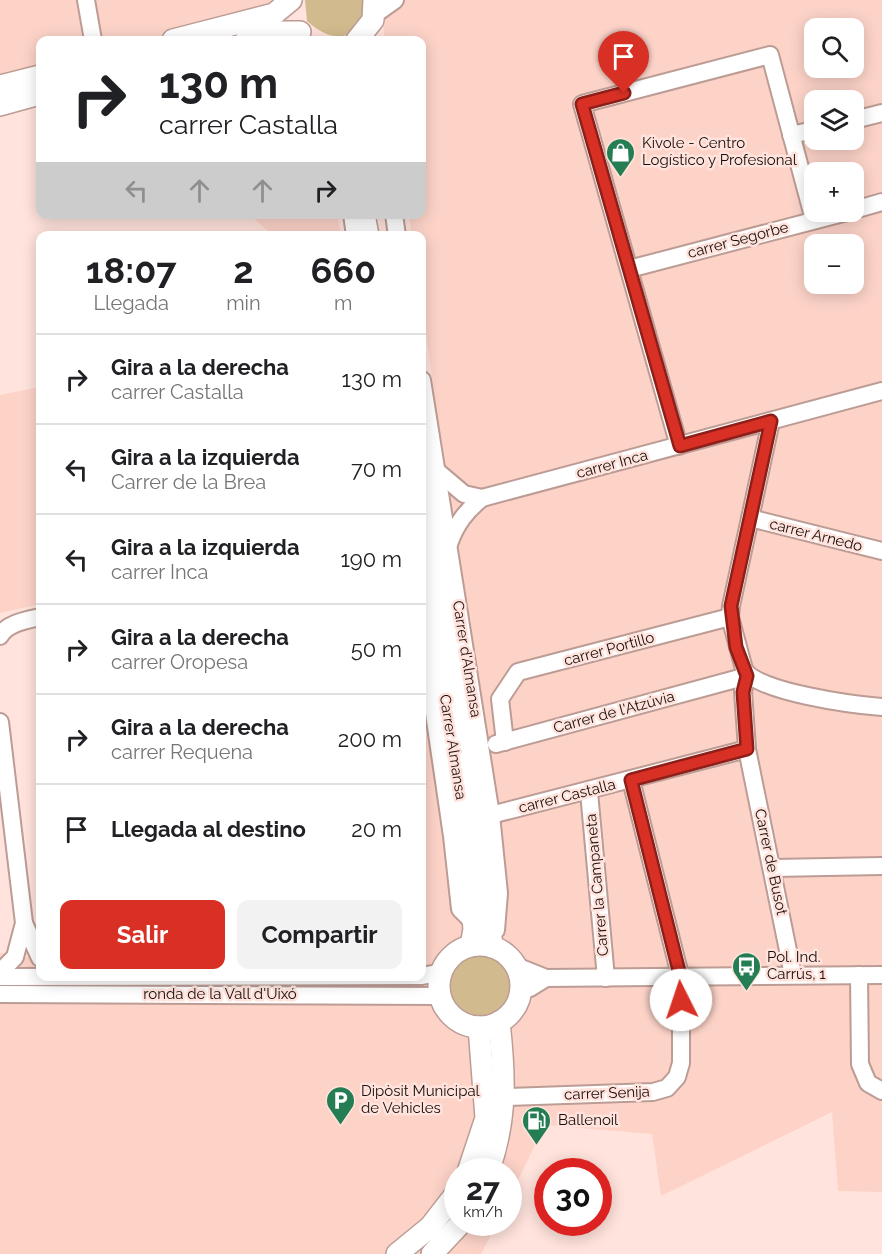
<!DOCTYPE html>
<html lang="es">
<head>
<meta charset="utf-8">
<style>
	:root { --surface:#fff; --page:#f2f2f2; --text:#202124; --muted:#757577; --line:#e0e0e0; --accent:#d93025 }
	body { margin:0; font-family:Raleway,sans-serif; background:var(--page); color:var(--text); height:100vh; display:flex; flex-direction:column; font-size:22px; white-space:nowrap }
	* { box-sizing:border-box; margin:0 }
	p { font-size:20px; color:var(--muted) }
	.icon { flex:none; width:33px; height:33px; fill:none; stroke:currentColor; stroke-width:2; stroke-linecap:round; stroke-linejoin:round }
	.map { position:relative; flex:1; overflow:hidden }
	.panel { position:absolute; left:36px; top:231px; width:390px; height:750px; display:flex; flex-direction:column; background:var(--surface); border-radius:12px; box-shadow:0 3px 15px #0003 }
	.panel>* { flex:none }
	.banner { position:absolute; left:36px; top:36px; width:390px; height:183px; border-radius:12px; box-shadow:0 3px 15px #0003; background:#fff; color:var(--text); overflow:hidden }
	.buttons { position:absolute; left:804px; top:18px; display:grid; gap:12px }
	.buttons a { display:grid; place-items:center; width:60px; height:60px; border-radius:12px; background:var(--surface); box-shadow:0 3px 15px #0003; font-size:30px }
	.speed { position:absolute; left:444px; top:1158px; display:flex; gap:12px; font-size:30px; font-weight:700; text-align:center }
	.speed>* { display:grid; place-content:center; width:78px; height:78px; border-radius:50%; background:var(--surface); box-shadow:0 3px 15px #0003; line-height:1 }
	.speed small { font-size:15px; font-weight:400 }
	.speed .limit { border:9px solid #d22; background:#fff; color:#111 }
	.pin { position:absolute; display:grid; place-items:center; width:51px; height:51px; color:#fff; margin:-62px -26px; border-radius:50% 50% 50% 0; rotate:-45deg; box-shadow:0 0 6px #0007 }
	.pin .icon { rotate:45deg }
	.me { position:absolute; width:66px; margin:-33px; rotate:356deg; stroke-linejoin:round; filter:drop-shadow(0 0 4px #0008) }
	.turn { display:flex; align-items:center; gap:21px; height:126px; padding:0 24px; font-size:27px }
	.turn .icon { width:78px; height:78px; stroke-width:2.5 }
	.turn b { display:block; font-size:42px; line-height:51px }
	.lanes { display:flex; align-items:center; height:57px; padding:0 24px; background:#0003; justify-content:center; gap:30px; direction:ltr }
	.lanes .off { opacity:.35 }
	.eta { display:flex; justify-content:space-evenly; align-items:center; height:102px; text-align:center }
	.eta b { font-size:36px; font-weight:700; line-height:42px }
	.action { display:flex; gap:12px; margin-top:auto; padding:12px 24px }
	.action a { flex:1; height:69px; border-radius:12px; background:var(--accent); color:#fff; font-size:24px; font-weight:700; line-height:69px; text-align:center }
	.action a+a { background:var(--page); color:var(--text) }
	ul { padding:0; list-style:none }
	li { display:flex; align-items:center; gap:18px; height:90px; padding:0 24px; border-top:2px solid var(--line) }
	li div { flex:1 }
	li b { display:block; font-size:22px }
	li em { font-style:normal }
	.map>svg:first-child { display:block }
	.built { fill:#fdd3c8; fill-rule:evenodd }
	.green { fill:#d1bb8e }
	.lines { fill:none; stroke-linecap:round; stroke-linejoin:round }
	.minor-casing { stroke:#bc9c94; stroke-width:20 }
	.major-casing { stroke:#bc9c94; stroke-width:24 }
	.minor { stroke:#fff; stroke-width:16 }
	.major { stroke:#fff; stroke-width:21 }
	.route-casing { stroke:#8d1f18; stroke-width:15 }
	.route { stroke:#d93025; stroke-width:10 }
	.labels { text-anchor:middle; stroke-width:5; stroke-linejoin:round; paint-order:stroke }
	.poi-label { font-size:15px; fill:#190e0b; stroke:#ffe3dc; text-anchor:start }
	.street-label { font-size:15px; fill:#190e0b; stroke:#ffe3dc }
</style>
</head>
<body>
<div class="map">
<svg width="882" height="1254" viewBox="0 0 882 1254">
	<rect width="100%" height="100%" fill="#ffe3dc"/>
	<g class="built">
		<polygon points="0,0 271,0 267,7 148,40 40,40 40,71 0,83"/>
		<path d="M380,0h502v1192l-44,-1 -6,-79 -171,84 -9,-62 -107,-9 -36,73 -1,-26h-50v50l39,1 -16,31h-481v-301l40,6v17h382v-451l29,-8 -29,-214v-67l-10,-1 -3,-20 13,-1v-174h-37zM814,28h40v40h-40zM814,100h40v40h-40zM814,172h40v40h-40zM814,244h40v40h-40z"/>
		<polygon points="250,215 337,215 341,235 272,235"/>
		<polygon points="40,387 40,604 0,613 0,395"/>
	</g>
	<g class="green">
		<path d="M305,0h61c-3,40 -31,47 -59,21z"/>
		<circle cx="482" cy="985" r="32"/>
	</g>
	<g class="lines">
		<defs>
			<g id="minor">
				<polyline points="86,0 93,40"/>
				<polyline points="374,15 395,0"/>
				<polyline points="854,120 882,113"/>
				<polyline points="791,135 814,130"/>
				<polyline points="854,210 882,202"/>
				<polyline points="352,214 355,236"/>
				<polyline points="394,214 397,236"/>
				<polyline points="629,269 847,212"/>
				<polyline points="422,380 491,815 499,893 496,930"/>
				<path d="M771,421l-40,185 -1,11 14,52c11,23 111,36 138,38"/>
				<polyline points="679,446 582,104 770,55 814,220"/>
				<path d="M438,472l26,22 18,4c-16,13 -26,26 -33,46"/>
				<polyline points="482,498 882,391"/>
				<polyline points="750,518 882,551"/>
				<polyline points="422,631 452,836 460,909 473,922"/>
				<path d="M0,636c7,-13 27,-16 40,-19"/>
				<polyline points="747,676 743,691 747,749 793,975"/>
				<polyline points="0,722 24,923 15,957 0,972"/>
				<polyline points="505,742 500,699 518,672 730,617"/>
				<polyline points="496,744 747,676"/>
				<polyline points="589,792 606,978"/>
				<polyline points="491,815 747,749"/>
				<polyline points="773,868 882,866"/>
				<polyline points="24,923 40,958"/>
				<polyline points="516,966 546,978 882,975"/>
				<polyline points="859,975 860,1064 868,1083 882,1091"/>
				<polyline points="422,976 442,972"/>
				<polyline points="0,977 420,976"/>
				<polyline points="521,990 530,988 546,978"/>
				<polyline points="0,994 440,996"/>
				<polyline points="505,1097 653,1092 667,1088 677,1077 681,1063 681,979 631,780"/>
			</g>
			<g id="major">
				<polyline points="173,40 274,14 291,0"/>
				<polyline points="246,40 278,32 300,32"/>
				<polyline points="357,40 373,20 374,0"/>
				<polyline points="0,86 40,76"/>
				<polyline points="0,105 40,94"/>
				<polyline points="364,214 368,236"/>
				<polyline points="422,464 478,813 492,947"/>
				<polyline points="422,549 463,815 474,929 471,946"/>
				<circle cx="480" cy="986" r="41"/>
				<polyline points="468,1172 486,1118 479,1027"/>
				<path d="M488,1172c19,-52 17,-97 11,-150"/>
				<polyline points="397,1254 430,1227 458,1191"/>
				<polyline points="432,1254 462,1222"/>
			</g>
		</defs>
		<use href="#minor" class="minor-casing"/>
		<use href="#major" class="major-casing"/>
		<use href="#minor" class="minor"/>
		<use href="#major" class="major"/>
	</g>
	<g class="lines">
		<defs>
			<polyline id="route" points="624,93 582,104 680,446 771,421 731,606 736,647 747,676 743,692 747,749 631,780 681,979 681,1000"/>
		</defs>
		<use href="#route" class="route-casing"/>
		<use href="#route" class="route"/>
	</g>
	<defs>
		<symbol id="shop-pin" viewBox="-11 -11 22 30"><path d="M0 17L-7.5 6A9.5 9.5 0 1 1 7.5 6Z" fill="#257e53" stroke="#ffe3dc"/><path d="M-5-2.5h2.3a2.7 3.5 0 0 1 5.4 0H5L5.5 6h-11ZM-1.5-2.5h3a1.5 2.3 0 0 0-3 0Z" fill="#fff"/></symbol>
		<symbol id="bus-pin" viewBox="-11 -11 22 30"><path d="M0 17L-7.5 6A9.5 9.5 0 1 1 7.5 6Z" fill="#257e53" stroke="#ffe3dc"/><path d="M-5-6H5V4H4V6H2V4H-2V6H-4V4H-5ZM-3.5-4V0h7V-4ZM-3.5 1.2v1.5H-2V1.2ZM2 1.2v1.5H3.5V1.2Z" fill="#fff"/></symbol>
		<symbol id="parking-pin" viewBox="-11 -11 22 30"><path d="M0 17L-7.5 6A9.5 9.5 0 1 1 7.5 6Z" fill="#257e53" stroke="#ffe3dc"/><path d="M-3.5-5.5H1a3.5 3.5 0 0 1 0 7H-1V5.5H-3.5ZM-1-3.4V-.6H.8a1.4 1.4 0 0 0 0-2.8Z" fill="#fff"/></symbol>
		<symbol id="fuel-pin" viewBox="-11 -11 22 30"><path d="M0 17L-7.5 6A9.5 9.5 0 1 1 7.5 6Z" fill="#257e53" stroke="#ffe3dc"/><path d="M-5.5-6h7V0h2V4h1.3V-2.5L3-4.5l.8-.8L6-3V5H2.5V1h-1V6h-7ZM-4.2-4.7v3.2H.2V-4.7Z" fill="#fff"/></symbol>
	</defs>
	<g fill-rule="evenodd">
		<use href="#shop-pin" x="604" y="136" width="33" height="45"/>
		<use href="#bus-pin" x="730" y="950" width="33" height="45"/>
		<use href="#parking-pin" x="324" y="1084" width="33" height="45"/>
		<use href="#fuel-pin" x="520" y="1104" width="33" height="45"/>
	</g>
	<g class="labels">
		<g class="poi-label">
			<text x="642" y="148">Kivole - Centro<tspan x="642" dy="17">Logístico y Profesional</tspan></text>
			<text x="767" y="962">Pol. Ind.<tspan x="767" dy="17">Carrús, 1</tspan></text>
			<text x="361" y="1096">Dipòsit Municipal<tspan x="361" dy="17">de Vehicles</tspan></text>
			<text x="558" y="1125">Ballenoil</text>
		</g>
		<g class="street-label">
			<text transform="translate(738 240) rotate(-15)" y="5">carrer Segorbe</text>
			<text transform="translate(612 464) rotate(-15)" y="5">carrer Inca</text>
			<text transform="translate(816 535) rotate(14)" y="5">carrer Arnedo</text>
			<text transform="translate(609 649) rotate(-15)" y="5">carrer Portillo</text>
			<text transform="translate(467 659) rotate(81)" y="5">Carrer d'Almansa</text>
			<text transform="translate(614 712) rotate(-15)" y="5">Carrer de l'Atzúvia</text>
			<text transform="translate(453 747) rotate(81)" y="5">Carrer Almansa</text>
			<text transform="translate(567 796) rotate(-14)" y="5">carrer Castalla</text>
			<text transform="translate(771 862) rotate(78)" y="5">Carrer de Busot</text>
			<text transform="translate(597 885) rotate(-95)" y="5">Carrer la Campaneta</text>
			<text x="220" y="999">ronda de la Vall d'Uixó</text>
			<text transform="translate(607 1093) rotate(-2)" y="5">carrer Senija</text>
		</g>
	</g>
</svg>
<div class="buttons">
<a><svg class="icon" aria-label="search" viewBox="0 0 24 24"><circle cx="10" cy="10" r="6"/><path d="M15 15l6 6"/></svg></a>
<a><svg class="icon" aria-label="layers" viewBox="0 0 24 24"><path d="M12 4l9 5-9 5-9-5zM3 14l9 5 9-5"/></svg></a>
<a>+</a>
<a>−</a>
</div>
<div class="speed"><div>27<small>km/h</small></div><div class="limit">30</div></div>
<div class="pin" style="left:624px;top:93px;background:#d93025"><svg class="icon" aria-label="arrive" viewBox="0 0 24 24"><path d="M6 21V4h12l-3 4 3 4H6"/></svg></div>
<svg class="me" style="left:681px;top:1000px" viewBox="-20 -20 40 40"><circle r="19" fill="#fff"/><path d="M0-13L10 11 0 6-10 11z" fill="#d93025"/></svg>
<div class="banner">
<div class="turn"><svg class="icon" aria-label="right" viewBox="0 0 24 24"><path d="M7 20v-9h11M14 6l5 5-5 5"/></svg><div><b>130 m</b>carrer Castalla</div></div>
<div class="lanes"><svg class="icon off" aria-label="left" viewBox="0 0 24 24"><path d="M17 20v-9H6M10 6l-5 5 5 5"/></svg><svg class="icon off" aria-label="ahead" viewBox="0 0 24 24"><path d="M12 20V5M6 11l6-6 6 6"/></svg><svg class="icon off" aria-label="ahead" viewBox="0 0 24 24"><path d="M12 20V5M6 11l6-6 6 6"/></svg><svg class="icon" aria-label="right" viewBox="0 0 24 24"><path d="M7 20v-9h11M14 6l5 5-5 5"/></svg></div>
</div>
<section class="panel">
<div class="eta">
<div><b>18:07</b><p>Llegada</p></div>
<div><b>2</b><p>min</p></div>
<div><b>660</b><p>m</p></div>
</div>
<ul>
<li><svg class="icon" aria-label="right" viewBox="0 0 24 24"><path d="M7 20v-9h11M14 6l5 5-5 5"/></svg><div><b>Gira a la derecha</b><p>carrer Castalla</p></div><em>130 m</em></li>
<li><svg class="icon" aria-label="left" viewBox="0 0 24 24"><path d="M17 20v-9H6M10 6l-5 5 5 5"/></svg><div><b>Gira a la izquierda</b><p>Carrer de la Brea</p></div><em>70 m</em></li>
<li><svg class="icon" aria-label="left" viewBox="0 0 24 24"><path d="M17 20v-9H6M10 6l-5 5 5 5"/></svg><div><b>Gira a la izquierda</b><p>carrer Inca</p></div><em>190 m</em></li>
<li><svg class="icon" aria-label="right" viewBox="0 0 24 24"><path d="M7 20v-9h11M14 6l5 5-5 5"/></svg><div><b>Gira a la derecha</b><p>carrer Oropesa</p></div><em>50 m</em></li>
<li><svg class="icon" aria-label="right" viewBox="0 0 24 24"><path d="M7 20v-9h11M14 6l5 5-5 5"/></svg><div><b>Gira a la derecha</b><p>carrer Requena</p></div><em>200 m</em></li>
<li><svg class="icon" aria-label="arrive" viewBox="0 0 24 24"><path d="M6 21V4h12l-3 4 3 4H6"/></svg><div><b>Llegada al destino</b></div><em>20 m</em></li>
</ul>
<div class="action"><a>Salir</a><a>Compartir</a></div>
</section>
</div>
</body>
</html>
